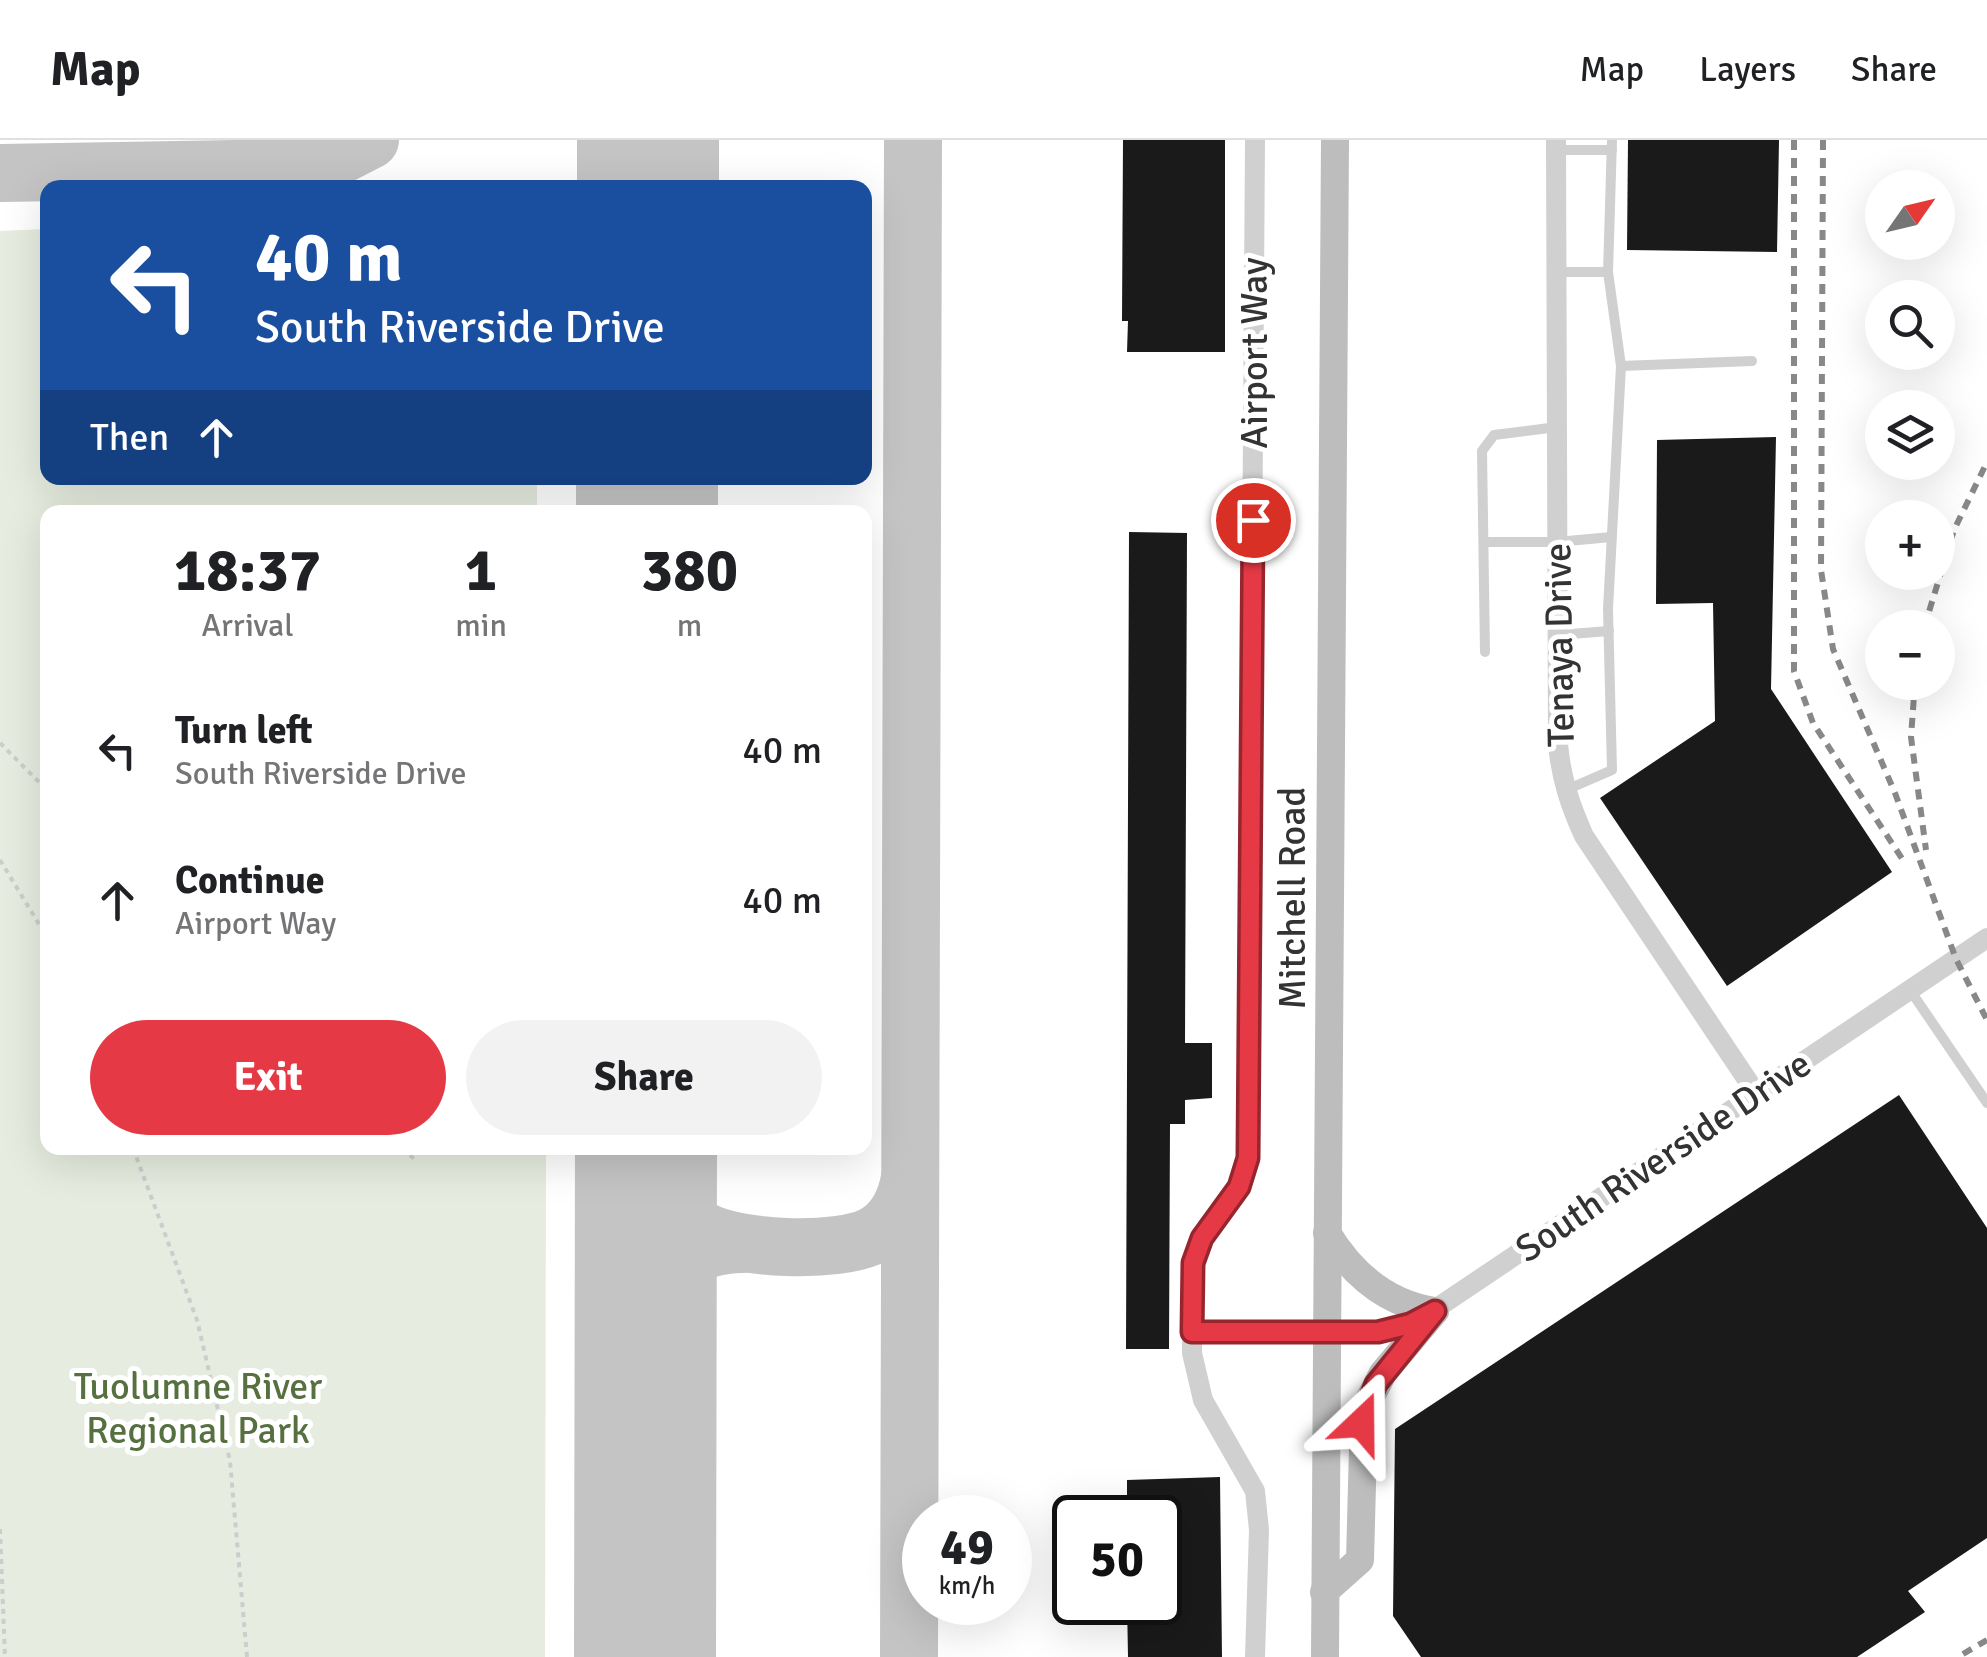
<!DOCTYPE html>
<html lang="en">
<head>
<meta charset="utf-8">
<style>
	:root { --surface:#fff; --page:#f2f2f2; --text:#202124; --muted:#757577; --line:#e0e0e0; --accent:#e63946 }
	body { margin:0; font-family:Signika,sans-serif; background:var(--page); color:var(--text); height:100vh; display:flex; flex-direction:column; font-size:38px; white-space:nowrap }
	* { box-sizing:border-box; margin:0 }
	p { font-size:32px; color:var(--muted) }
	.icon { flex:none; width:55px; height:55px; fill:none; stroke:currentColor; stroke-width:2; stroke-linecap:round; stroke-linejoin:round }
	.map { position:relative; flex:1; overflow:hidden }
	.panel { position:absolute; left:40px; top:365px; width:832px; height:650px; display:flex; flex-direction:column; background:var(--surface); border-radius:20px; box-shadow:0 10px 40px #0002 }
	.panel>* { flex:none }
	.hud { position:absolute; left:40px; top:40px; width:832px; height:305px; border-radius:20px; box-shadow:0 10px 40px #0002; background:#1a4fa0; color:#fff; overflow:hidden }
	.needle { width:65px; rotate:56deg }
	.controls { position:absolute; left:1865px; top:30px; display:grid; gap:20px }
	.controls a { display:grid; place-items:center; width:90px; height:90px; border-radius:50%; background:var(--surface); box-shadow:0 10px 40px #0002; font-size:50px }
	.speed { position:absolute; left:902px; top:1355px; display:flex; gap:20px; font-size:50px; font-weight:700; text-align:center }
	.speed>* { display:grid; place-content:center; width:130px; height:130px; border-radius:50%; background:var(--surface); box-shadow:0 10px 40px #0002; line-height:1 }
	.speed small { font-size:25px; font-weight:400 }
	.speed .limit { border:5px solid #111; border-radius:15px; background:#fff; color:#111 }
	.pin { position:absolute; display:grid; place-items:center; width:85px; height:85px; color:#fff; margin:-42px; border:5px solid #fff; border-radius:50%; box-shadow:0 2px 10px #0007 }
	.me { position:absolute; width:110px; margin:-55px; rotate:23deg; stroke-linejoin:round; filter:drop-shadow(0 0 8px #0008) }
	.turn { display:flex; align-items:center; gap:35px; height:210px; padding:0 50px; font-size:45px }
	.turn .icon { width:130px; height:130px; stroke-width:2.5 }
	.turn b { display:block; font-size:70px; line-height:85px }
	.then { display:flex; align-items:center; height:95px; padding:0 50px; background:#0003; gap:20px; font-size:38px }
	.eta { display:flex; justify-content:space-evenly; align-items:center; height:170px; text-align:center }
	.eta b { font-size:60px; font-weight:700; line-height:70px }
	.cta { display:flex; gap:20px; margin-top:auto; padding:20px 50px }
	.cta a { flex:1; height:115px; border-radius:60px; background:var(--accent); color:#fff; font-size:40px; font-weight:700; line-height:115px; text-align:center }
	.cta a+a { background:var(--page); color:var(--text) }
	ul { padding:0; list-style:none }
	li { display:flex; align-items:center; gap:30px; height:150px; padding:0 50px }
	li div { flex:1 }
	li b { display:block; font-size:38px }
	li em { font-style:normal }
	header { display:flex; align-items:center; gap:60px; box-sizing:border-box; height:140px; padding:0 50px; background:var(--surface); border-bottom:2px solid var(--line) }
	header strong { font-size:48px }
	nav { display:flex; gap:55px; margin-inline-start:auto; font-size:35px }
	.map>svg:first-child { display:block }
	.green { fill:#e6ecdf }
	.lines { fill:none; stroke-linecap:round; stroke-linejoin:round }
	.taxiway { stroke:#c4c4c4; stroke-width:58 }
	.runway { stroke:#c4c4c4; stroke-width:142 }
	.building { fill:#1a1a1a }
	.path { stroke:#cdcdcd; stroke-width:4; stroke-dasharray:5 5; stroke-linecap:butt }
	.service { stroke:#d0d0d0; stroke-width:10 }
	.minor { stroke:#d0d0d0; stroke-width:20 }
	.secondary { stroke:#bdbdbd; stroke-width:28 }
	.rail { stroke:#888; stroke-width:6; stroke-dasharray:10 8; stroke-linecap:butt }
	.route-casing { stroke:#96252e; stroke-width:25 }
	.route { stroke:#e63946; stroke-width:18 }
	.labels { text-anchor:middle; stroke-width:10; stroke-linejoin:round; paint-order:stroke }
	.street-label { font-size:38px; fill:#333; stroke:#fff }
	.park-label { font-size:38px; fill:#56703f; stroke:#fff }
</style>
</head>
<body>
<header>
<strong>Map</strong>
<nav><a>Map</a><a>Layers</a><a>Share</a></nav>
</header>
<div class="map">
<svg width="1987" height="1517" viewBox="0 0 1987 1517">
	<rect width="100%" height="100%" fill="#fff"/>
	<polygon class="green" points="47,89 48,338 537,338 537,372 48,372 48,1008 546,1008 545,1517 0,1517 0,91"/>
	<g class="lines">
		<g class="taxiway">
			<polyline points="0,33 293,28 331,20 370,0"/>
			<polyline points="645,338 647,348"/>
			<path d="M646,1008c8,32 25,63 54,81 34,21 139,25 174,6 22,-12 32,-34 36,-57"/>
			<path d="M646,1183c8,-51 47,-79 97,-79"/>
			<polyline points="909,1517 913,0"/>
		</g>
		<g class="runway">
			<polyline points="648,48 648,0"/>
			<polyline points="647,372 647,338"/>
			<polyline points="645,1517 646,1008"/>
		</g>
	</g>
	<g class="building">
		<polygon points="1123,0 1225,0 1225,212 1127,212 1128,181 1122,181"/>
		<polygon points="1628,0 1779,0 1777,112 1627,110"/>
		<polygon points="1776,297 1771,549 1892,732 1727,846 1600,658 1715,581 1713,463 1656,464 1657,300"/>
		<polygon points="1129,392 1187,393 1185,903 1212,903 1212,958 1185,960 1185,984 1170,984 1169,1209 1126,1209"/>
		<polygon points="1899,955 1987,1088 1987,1398 1908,1451 1925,1472 1857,1517 1421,1517 1393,1476 1395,1289"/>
		<polygon points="1220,1337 1222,1517 1128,1517 1127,1462 1160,1462 1160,1378 1127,1378 1127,1340"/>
	</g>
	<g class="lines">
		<g class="path">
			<polyline points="0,603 48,651"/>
			<polyline points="0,720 48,799"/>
			<polyline points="133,1008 197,1180 230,1321 247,1517"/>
			<polyline points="403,1008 414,1019"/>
			<polyline points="0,1389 5,1517"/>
		</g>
		<g class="service">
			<polyline points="1556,10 1612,10"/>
			<polyline points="1557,132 1608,132 1621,226 1752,221"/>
			<polyline points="1608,132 1612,0"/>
			<polyline points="1484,402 1557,402 1611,397"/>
			<polyline points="1558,495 1609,491"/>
			<polyline points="1485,512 1482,311 1494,295 1557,287"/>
			<polyline points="1566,650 1612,630 1608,469 1621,226"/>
			<polyline points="1910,850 1987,963"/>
		</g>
		<g class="minor">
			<polyline points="1255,0 1248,1018 1239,1047 1203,1098 1193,1123 1192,1213 1203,1260 1255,1351 1259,1390 1255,1517"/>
			<path d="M1556,0l2,604c3,34 12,61 26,92l172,257"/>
			<polyline points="1193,1192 1369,1193 1393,1190 1419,1180 1987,798"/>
		</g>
		<g class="secondary">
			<path d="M1327,1093c25,41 60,71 108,78"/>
			<polyline points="1324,1452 1360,1420 1364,1270 1383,1233 1435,1171"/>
			<polyline points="1325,1517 1335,0"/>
		</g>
		<g class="rail">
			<polyline points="1794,0 1794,531 1813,583 1903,720"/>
			<polyline points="1823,0 1821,430 1833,509 1895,653 1956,819 1987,880"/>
			<polyline points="1924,488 1954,390 1987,322"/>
			<polyline points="1915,542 1911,597 1926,710"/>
			<polyline points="1963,1514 1987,1500"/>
		</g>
	</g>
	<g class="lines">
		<defs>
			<polyline id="route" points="1253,380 1248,1018 1239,1047 1202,1098 1193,1123 1192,1192 1378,1192 1410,1184 1435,1171 1376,1244 1361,1283"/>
		</defs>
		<use href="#route" class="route-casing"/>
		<use href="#route" class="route"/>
	</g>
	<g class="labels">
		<g class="street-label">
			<text transform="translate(1254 213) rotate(-90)" y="13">Airport Way</text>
			<text transform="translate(1559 505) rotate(-91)" y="13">Tenaya Drive</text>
			<text transform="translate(1292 758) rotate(-90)" y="13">Mitchell Road</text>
			<text transform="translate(1663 1016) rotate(-34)" y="13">South Riverside Drive</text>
		</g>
		<g class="park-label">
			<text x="198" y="1259">Tuolumne River<tspan x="198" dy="44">Regional Park</tspan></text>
		</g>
	</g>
</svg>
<div class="controls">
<a><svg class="needle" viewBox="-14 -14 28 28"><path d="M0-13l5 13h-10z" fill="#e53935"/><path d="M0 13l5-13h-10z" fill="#757577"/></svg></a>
<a><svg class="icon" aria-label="search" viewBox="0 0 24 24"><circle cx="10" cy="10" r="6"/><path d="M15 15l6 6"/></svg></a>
<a><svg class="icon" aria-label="layers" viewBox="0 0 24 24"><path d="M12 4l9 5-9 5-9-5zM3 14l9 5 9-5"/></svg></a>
<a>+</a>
<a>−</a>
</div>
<div class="speed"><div>49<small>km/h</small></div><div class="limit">50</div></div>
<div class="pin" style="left:1253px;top:380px;background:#d93025"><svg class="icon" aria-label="arrive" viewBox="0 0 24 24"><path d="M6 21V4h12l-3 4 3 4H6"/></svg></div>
<svg class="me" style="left:1361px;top:1283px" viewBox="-20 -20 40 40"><path d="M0-17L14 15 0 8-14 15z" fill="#e63946" stroke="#fff" stroke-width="4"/></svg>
<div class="hud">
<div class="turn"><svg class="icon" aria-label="left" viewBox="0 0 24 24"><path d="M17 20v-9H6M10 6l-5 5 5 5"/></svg><div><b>40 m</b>South Riverside Drive</div></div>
<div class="then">Then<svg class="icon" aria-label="ahead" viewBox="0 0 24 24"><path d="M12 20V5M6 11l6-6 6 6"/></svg></div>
</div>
<section class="panel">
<div class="eta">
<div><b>18:37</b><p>Arrival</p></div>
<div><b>1</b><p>min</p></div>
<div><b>380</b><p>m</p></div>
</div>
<ul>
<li><svg class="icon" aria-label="left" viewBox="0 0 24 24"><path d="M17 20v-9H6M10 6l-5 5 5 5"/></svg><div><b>Turn left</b><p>South Riverside Drive</p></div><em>40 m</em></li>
<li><svg class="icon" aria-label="ahead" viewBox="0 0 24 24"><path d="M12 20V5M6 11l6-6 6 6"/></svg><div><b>Continue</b><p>Airport Way</p></div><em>40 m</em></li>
</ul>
<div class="cta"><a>Exit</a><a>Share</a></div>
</section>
</div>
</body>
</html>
